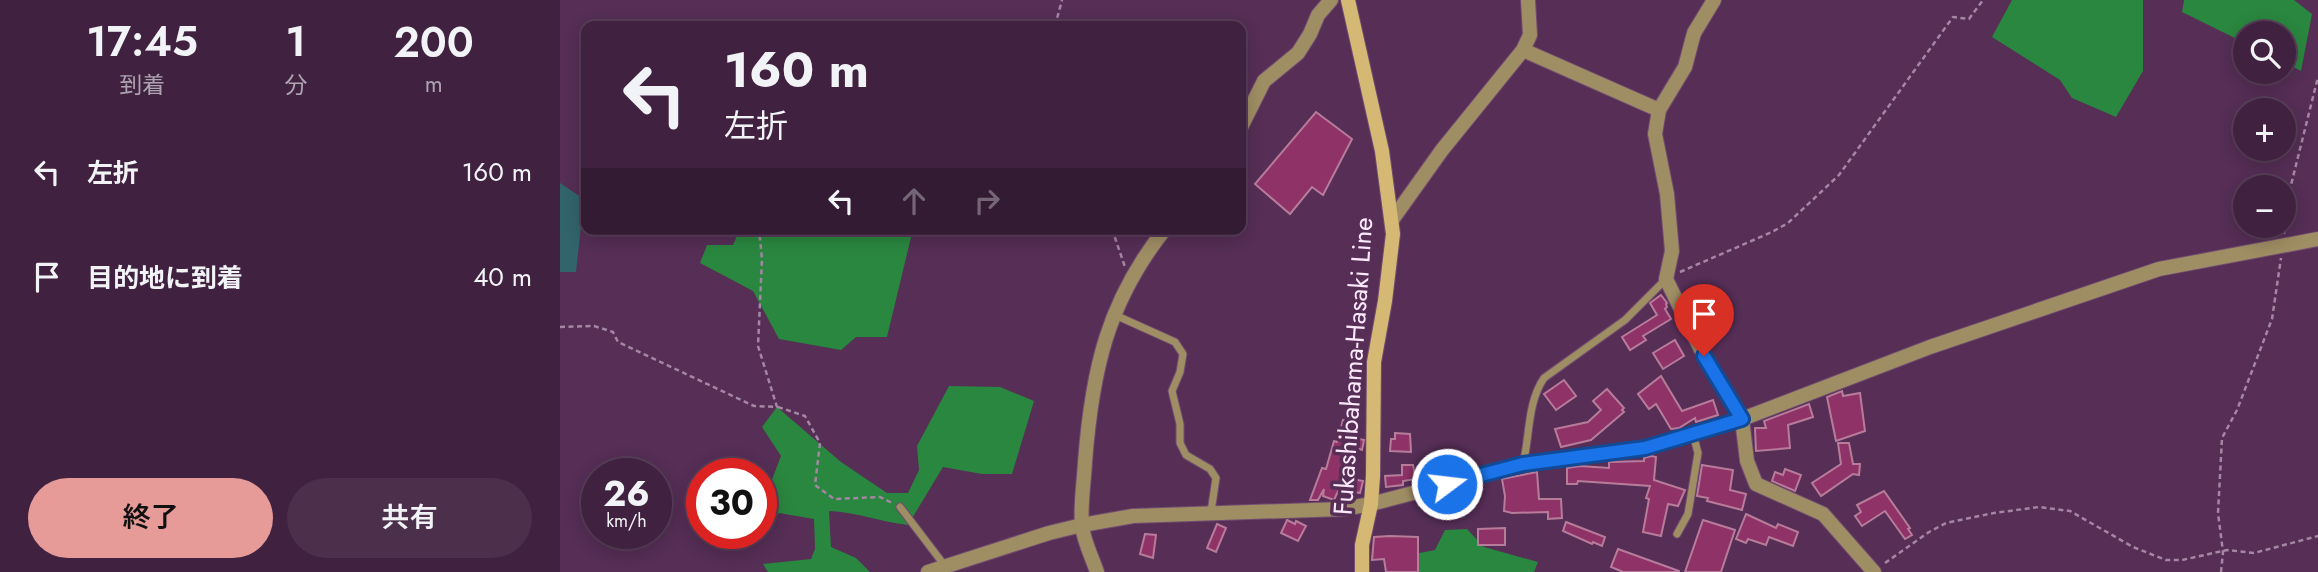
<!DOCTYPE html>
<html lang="ja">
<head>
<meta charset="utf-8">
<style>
	:root { --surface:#402240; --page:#4b2f4b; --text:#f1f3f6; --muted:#aea4b1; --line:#593f59; --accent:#e69b98 }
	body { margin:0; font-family:Jost,"Noto Sans JP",sans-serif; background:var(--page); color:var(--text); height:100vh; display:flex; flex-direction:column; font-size:26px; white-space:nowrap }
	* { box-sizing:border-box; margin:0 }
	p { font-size:23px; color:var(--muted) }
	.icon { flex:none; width:38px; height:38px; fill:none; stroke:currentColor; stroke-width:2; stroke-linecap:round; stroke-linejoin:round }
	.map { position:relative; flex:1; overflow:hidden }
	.side { display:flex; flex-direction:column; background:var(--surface); width:560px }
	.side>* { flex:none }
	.top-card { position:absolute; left:21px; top:21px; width:665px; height:214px; border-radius:14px; box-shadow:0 4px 18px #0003,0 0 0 2px var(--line); background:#402240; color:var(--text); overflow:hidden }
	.tools { position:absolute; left:1673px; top:21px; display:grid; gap:14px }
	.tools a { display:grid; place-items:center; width:63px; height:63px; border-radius:50%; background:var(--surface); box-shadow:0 4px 18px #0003,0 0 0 2px var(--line); font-size:35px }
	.speed { position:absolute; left:21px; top:458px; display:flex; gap:14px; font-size:35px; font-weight:700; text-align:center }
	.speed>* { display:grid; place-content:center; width:91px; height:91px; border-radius:50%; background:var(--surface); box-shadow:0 4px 18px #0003,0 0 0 2px var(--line); line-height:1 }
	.speed small { font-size:18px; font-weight:400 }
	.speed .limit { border:10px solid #d22; background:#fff; color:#111 }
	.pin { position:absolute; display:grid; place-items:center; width:60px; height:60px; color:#fff; margin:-72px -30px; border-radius:50% 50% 50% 0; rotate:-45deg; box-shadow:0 0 7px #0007 }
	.pin .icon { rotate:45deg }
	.me { position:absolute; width:77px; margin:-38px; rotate:75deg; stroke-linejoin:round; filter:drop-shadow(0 0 5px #0008) }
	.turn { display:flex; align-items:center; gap:24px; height:147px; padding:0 28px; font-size:32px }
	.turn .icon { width:91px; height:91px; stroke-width:2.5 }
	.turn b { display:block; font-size:49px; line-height:60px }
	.lanes { display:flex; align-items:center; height:66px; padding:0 28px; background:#0003; justify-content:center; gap:35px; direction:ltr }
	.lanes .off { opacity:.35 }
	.eta { display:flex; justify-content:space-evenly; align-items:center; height:119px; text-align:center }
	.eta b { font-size:42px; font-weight:600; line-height:49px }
	.button { display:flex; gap:14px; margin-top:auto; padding:14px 28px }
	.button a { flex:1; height:80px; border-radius:42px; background:var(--accent); color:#111; font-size:28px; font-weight:600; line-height:80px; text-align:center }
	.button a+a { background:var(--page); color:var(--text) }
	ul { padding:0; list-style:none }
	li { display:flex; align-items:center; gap:21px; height:105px; padding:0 28px }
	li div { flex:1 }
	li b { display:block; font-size:26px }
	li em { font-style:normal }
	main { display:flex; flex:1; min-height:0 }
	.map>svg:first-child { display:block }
	.forest { fill:#2a873f }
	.water { fill:#32646b }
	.building { fill:#8e3268; stroke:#b87c9b; stroke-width:2 }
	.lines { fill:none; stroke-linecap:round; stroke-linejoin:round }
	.lane-casing { stroke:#714c70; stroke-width:9 }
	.street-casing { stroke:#714c70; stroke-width:16 }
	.secondary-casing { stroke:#714c70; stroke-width:16 }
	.path { stroke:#a586a4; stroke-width:2.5; stroke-dasharray:5 3.5; stroke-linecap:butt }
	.lane { stroke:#9f8d63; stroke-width:7 }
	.street { stroke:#9f8d63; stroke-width:14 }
	.secondary { stroke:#d5b873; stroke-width:14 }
	.route-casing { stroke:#114b97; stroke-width:18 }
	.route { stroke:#1a73e8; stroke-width:12 }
	.labels { text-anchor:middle; stroke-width:7; stroke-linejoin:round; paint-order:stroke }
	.street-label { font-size:26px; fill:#fce8fb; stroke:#562e56 }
</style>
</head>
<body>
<main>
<section class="side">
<div class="eta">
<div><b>17:45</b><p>到着</p></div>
<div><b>1</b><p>分</p></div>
<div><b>200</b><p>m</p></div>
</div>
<ul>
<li><svg class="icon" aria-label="left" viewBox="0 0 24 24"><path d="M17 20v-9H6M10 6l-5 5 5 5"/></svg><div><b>左折</b></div><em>160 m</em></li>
<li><svg class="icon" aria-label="arrive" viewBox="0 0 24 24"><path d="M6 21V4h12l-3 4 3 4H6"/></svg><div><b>目的地に到着</b></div><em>40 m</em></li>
</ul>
<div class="button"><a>終了</a><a>共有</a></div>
</section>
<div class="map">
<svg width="1758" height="572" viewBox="0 0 1758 572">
	<rect width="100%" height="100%" fill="#562e56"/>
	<g class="forest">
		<polygon points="1452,0 1583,0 1583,71 1556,117 1512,98 1500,80 1432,37"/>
		<polygon points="1624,0 1734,0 1752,14 1741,71 1724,62 1724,33 1685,33 1685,43 1622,12"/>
		<polygon points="180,229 353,229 327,337 296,337 281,350 219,339 193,291 140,263 147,245 173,245"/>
		<path d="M389,386l51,1 34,14 -22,73h-30l-39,-7 -35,58c-27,-3 -52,-13 -79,-14l2,36 25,11 14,14h-102l-5,-8 48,-5 4,-10 -1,-30 -35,-6 -18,17v-22l20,-52 -19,-29 15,-20 64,55 46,31h21l11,-23 -2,-24z"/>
		<polygon points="907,529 924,547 978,562 974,572 846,572 849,555 875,550 885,530"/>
	</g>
	<polygon class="water" points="0,183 24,199 16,272 0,272"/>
	<g class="building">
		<polygon points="756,112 792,139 763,195 752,187 730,214 695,184"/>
		<polygon points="1101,295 1107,303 1106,304 1107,307 1105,309 1111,319 1083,336 1086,340 1070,350 1062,337 1097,315 1090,303"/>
		<polygon points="1115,340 1124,356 1103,369 1093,353"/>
		<polygon points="1101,376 1122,411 1153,400 1158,415 1136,422 1135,418 1119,428 1111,429 1096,404 1089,409 1078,394"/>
		<polygon points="1004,380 1016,396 996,410 984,394"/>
		<polygon points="1047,389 1064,408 1062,410 1064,412 1031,440 1001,447 995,429 1028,422 1041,410 1033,401"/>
		<polygon points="1282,391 1283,396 1300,393 1305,431 1276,441 1267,397"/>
		<polygon points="1249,404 1253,417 1228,425 1230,448 1196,451 1195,428 1206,428 1204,421"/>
		<polygon points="783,420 799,424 795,438 804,440 802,450 794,447 782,477 803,481 800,493 779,489 774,500 763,496 764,489 758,500 750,500 762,468 766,469 774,441 777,442"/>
		<polygon points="835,433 850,434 851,452 830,451 831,439 835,439"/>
		<polygon points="1278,443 1289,443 1293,464 1300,464 1299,475 1293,474 1261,496 1252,483 1281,464"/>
		<polygon points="1091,456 1096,457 1094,480 1125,490 1118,506 1108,504 1101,536 1083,532 1089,499 1086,498 1090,486 1018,481 1017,484 1007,484 1007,468 1020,466 1049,468 1049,462 1084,461 1084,458"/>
		<polygon points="842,465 853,465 856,479 843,481 843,485 826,487 825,476 842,475"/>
		<polygon points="1142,465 1173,470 1170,490 1186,494 1182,510 1147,501 1148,498 1137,496"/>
		<polygon points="1225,469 1241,475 1235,491 1212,481 1215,472 1223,475"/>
		<polygon points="977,472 979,499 1001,499 1002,518 988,519 988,512 952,513 944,511 945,496 942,479"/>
		<polygon points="1324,491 1350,528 1348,529 1352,535 1345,539 1325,511 1302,526 1295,516 1301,512 1297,505"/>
		<polygon points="1186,514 1216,528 1218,524 1238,532 1233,546 1209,537 1206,545 1188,539 1186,543 1176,539"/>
		<polygon points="727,520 735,524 736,521 746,526 738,541 721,533"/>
		<polygon points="1143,520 1175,530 1161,572 1125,572"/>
		<polygon points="1006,522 1045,537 1042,546 1033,542 1032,544 1003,531"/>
		<polygon points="657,524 666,528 656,552 647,548"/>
		<polygon points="945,528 945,545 918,545 918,529"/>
		<polygon points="585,534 596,535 593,558 580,554"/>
		<polygon points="830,536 858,537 858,572 826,572 824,559 812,560 814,537"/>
		<polygon points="1058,549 1119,571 1119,572 1063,572 1051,567"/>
	</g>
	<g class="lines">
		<defs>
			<g id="lane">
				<polyline points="555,315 615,342 623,354 620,372 612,391 620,424 620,443 626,455 650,469 656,478 651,512"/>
				<path d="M963,464c7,-28 4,-61 21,-86l81,-58 41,-41"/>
				<polyline points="340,507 385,566"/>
				<polyline points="1117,534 1128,514 1138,453 1133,434"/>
			</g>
			<g id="street">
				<polyline points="1154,0 1134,33 1125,67 1099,110 1095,134 1107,194 1112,251 1106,279 1144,356 1182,419 1187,461 1196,484 1263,514 1314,572"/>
				<polyline points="963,50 1099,110"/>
				<polyline points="681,127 704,81 738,53 750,34 758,15 771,0"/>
				<polyline points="832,220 882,150 963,50 970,35 968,0"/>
				<polyline points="368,572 489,533 522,525 573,516 783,509 811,504 963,464 1085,448 1182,419 1370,347 1599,269 1758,239"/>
				<path d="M537,572c-5,-15 -13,-30 -15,-46 -2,-20 2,-43 3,-64 7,-91 22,-160 80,-233"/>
			</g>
			<polyline id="secondary" points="788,0 822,151 833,234 825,301 814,362 813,476 811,504 802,545 802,572"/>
		</defs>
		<use href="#lane" class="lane-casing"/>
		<use href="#street" class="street-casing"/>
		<use href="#secondary" class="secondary-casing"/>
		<g class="path">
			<polyline points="495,26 502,0"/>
			<polyline points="552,229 565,267"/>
			<polyline points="1724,234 1728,197 1758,77"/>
			<polyline points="1120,272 1212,232 1228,223 1279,175 1393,17 1409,19 1423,0"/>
			<polyline points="0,327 34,326 53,332 58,342 194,406 217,407 198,346 202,259 199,229"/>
			<polyline points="218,407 245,416 260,443 255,485 274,499 320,497 334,504"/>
			<polyline points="1325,563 1369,532 1386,523 1434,513 1479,507 1510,511 1573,547 1606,560 1622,560 1667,550 1694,553 1758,536"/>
			<polyline points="1661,572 1663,552 1658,513 1662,438 1677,410 1712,319 1721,258"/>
		</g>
		<use href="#lane" class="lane"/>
		<use href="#street" class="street"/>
		<use href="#secondary" class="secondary"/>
	</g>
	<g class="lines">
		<defs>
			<polyline id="route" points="887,484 963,464 1085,448 1182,419 1144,356"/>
		</defs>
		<use href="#route" class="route-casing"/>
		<use href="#route" class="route"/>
	</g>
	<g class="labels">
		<g class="street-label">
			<text transform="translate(793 366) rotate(-86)" y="9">Fukashibahama-Hasaki Line</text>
		</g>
	</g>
</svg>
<div class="tools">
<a><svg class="icon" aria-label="search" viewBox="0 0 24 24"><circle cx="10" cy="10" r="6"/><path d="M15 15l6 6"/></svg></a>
<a>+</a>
<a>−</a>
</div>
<div class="speed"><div>26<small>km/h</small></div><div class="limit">30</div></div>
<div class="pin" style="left:1144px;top:356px;background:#d93025"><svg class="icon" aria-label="arrive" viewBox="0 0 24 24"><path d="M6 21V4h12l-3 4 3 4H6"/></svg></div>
<svg class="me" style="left:887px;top:484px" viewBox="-20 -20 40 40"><circle r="17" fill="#1a73e8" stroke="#fff" stroke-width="3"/><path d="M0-11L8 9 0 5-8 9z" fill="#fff"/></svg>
<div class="top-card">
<div class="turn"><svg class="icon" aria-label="left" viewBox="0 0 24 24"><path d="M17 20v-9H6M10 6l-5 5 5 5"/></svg><div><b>160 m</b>左折</div></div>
<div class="lanes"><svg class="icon" aria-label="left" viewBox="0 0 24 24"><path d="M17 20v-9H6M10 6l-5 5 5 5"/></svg><svg class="icon off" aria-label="ahead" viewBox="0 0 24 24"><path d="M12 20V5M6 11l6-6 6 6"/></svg><svg class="icon off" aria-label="right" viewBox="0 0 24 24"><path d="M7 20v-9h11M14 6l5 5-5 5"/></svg></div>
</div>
</div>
</main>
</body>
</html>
